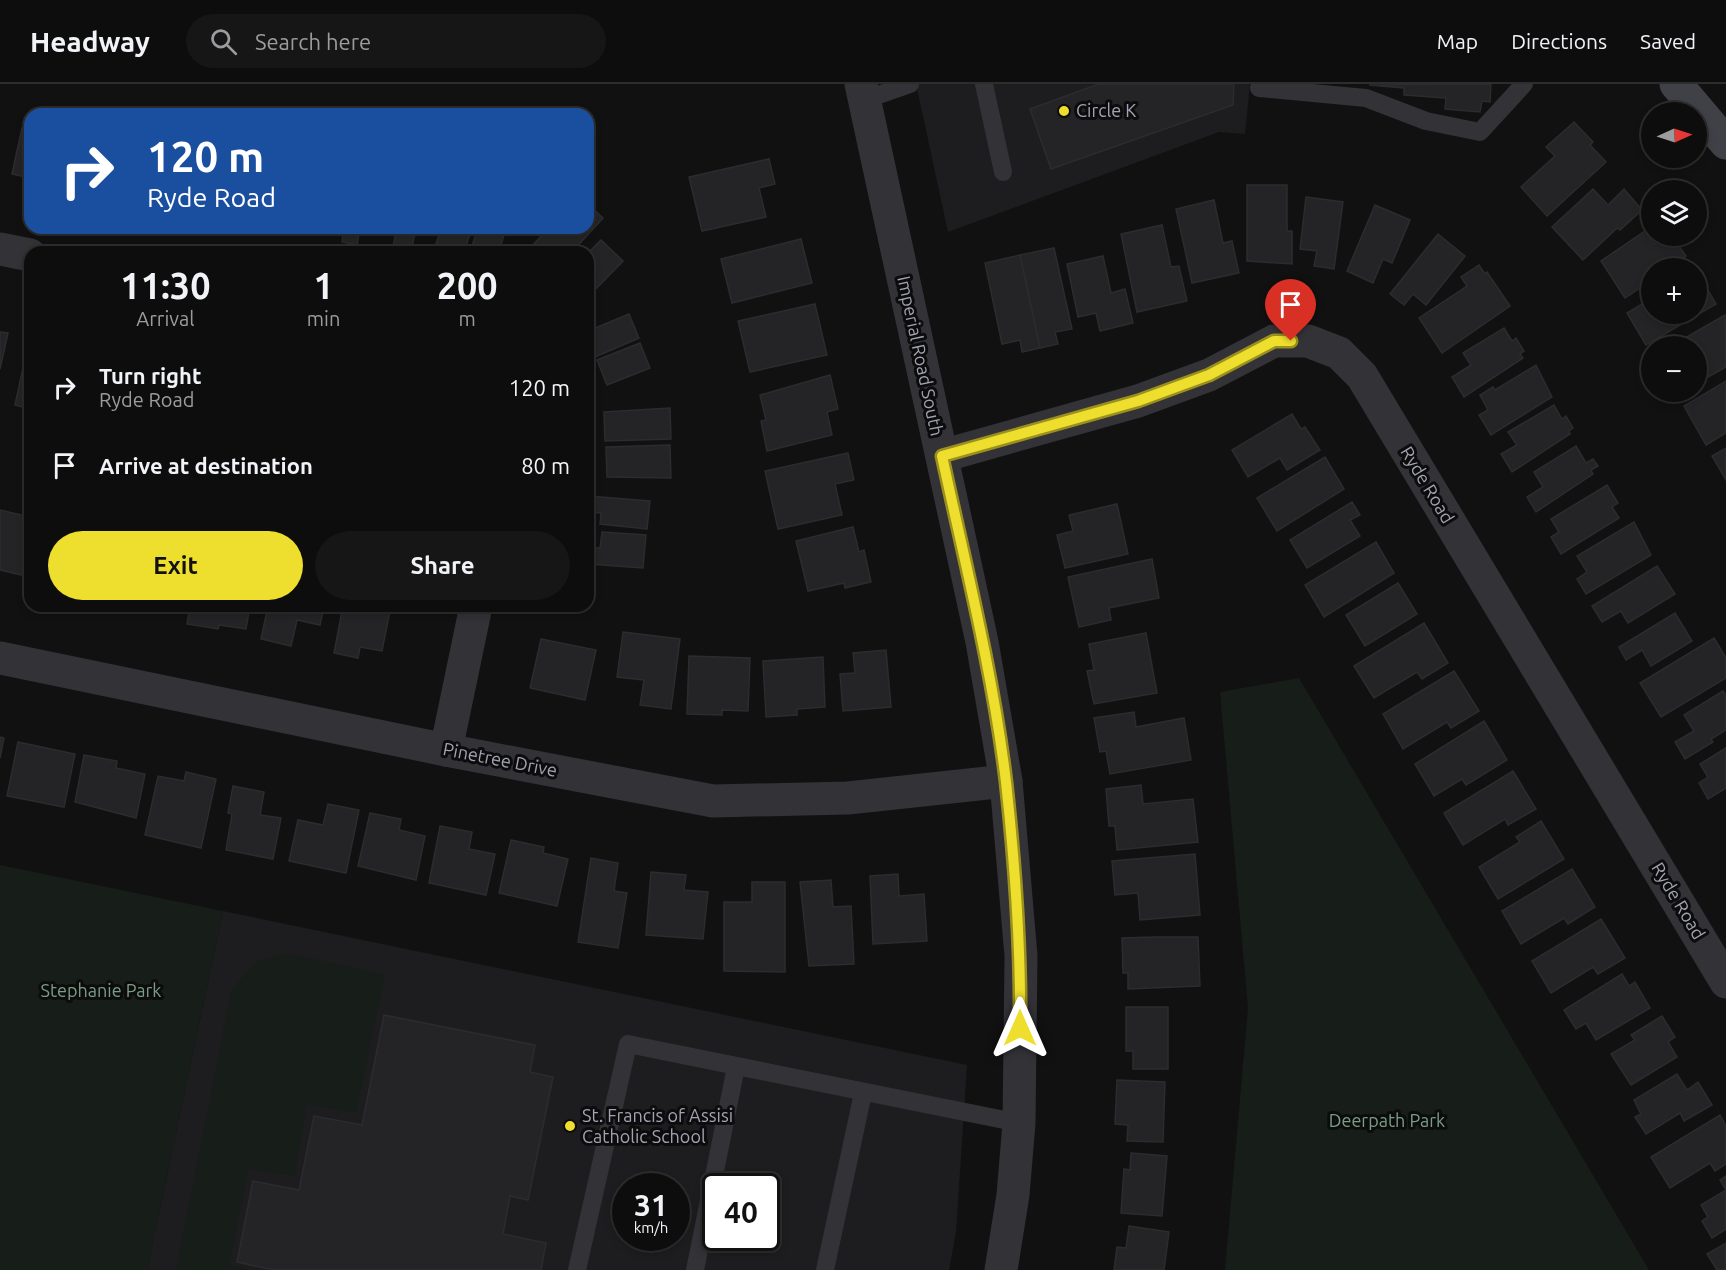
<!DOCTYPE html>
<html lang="en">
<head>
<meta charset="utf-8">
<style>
	:root { --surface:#0d0d0e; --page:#161617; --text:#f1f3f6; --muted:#9a9c9e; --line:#2d2d2e; --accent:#eede2d }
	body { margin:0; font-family:Ubuntu,sans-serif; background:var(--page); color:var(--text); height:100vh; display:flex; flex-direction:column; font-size:22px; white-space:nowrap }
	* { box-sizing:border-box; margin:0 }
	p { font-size:20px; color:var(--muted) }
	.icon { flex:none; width:33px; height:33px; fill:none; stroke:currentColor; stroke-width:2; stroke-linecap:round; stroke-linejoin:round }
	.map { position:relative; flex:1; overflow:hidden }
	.details { position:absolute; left:24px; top:162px; width:570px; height:366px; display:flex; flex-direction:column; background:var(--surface); border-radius:18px; box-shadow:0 3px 9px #0003,0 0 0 2px var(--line) }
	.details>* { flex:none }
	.top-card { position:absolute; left:24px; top:24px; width:570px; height:126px; border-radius:18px; box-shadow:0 3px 9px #0003,0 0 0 2px var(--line); background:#1a4fa0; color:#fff; overflow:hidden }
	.needle { width:39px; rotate:87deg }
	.fabs { position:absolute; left:1641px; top:18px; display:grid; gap:12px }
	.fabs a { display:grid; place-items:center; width:66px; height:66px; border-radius:50%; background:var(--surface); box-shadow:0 3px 9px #0003,0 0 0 2px var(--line); font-size:30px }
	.speed { position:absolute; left:612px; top:1089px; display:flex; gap:12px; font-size:30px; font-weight:700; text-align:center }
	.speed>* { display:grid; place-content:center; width:78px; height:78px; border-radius:50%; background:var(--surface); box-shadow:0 3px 9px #0003,0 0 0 2px var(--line); line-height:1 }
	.speed small { font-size:15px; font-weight:400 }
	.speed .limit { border:3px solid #111; border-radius:9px; background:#fff; color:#111 }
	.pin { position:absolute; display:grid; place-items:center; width:51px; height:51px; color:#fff; margin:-62px -26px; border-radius:50% 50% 50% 0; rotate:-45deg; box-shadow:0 0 6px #0007 }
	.pin .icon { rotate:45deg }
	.me { position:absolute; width:66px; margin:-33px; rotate:0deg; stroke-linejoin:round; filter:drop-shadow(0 0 4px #0008) }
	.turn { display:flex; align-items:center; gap:21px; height:126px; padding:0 24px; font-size:27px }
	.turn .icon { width:78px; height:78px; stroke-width:2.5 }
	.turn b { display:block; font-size:42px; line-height:51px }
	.eta { display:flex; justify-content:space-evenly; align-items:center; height:102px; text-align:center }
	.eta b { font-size:36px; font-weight:600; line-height:42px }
	.cta { display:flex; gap:12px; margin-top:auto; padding:12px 24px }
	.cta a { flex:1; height:69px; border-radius:36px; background:var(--accent); color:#111; font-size:24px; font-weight:600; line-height:69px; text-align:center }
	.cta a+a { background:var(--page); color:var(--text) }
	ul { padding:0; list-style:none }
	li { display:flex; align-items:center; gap:18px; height:78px; padding:0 24px }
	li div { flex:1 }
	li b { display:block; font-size:22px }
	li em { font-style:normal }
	header { display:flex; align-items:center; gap:36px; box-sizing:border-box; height:84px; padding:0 30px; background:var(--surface); border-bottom:2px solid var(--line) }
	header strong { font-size:28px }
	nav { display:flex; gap:33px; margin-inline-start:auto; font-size:21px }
	.search { width:420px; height:54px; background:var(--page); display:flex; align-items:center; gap:15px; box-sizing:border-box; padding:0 21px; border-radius:33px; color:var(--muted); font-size:22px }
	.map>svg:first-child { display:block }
	.built { fill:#1d1d1f; fill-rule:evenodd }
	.green { fill:#171d19 }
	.building { fill:#242426; stroke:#2c2b2e; stroke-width:1.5 }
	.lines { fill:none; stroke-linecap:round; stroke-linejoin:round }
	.service { stroke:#323237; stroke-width:18 }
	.minor { stroke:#323237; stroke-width:33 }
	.tertiary { stroke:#323237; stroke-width:33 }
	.secondary { stroke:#404047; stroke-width:33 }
	.route-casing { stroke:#9b901d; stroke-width:15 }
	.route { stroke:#eede2d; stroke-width:10 }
	.poi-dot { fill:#eede2d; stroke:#0c0c0d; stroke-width:2 }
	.labels { text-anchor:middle; stroke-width:6; stroke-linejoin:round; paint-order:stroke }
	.poi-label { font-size:18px; fill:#a2a3b3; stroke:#0c0c0d; text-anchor:start }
	.street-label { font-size:18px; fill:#a2a3b3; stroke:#0c0c0d }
	.park-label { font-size:18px; fill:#799e85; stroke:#0c0c0d }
</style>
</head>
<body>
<header>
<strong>Headway</strong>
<div class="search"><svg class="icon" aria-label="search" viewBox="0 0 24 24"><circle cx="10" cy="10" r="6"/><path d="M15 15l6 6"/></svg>Search here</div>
<nav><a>Map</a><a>Directions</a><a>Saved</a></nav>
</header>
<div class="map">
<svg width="1726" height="1186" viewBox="0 0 1726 1186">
	<rect width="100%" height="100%" fill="#111112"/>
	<g class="built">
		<polygon points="916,0 1250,0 1245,50 1219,48 948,148"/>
		<path d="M223,827l744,154 -11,167 -7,38h-802zM626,1102h50v52h-50zM716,1102h50v52h-50z"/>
	</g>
	<g class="green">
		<polygon points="1299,594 1649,1186 1225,1186 1248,924 1220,608"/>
		<polygon points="0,781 223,827 147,1186 0,1186"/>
		<polygon points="287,869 385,891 356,1029 307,1020 295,1092 249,1085 229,1180 251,1186 176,1186 231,907 257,877"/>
	</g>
	<g class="building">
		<polygon points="1099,0 1234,0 1233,21 1051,85 1030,25"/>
		<polygon points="1491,0 1490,18 1482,17 1480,28 1445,25 1446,14 1404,11 1404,4 1369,1"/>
		<polygon points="1574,38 1593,58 1590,61 1606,78 1547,132 1521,103 1555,72 1546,63"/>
		<polygon points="22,44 30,46 30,94 12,90"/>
		<polygon points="769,75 775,100 759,104 766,133 702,147 689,93"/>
		<polygon points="1247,101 1287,101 1287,147 1292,147 1292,180 1247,177"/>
		<polygon points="1593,105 1608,121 1624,105 1642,126 1620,146 1617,144 1583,176 1552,143"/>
		<polygon points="1306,113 1343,118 1334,185 1314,182 1317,167 1300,165"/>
		<polygon points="1214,116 1223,159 1232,157 1239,189 1192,199 1176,125"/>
		<polygon points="588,120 603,134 572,168 526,168 549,144 588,144"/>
		<polygon points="1375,121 1410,136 1392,179 1383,175 1373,199 1347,187"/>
		<polygon points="1162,141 1171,183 1179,182 1187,217 1137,228 1121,150"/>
		<polygon points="311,144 328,144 327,150 310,147"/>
		<polygon points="344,144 360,144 357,161 342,158"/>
		<polygon points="384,144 416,144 411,168 392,168 396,148"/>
		<polygon points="472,144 464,168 433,168 441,146 437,144"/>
		<polygon points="478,144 506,144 499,168 470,168"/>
		<polygon points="1645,147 1654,160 1666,152 1672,152 1686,172 1668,184 1652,184 1652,196 1625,214 1601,177"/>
		<polygon points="1438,150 1465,172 1426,221 1413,210 1404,221 1390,210"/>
		<polygon points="801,155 812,199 732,219 721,175"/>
		<polygon points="601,156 623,177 588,213 588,169"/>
		<polygon points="1054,164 1072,245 1055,248 1058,260 1040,264 1020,171"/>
		<polygon points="1020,171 1040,264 1022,268 1020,256 1002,260 985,179"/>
		<polygon points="1103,172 1111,209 1125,205 1133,239 1100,247 1096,229 1078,233 1067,180"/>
		<polygon points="1479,181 1485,190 1487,188 1510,222 1442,269 1419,234 1467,202 1461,193"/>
		<polygon points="1697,187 1716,220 1646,261 1627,229 1652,214 1652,230 1696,230"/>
		<polygon points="815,220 827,271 750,288 738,237"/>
		<polygon points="629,230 639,254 595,273 588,256 588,247"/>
		<polygon points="1725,231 1726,283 1696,300 1696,262 1671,262"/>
		<polygon points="1504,244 1512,257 1516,254 1524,267 1520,270 1523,274 1464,313 1452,293 1471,281 1463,269"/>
		<polygon points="0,248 8,249 0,285"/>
		<polygon points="30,251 30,325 15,321"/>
		<polygon points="640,259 650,284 607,301 597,276"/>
		<polygon points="1536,281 1552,313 1491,351 1479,331 1488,326 1480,311 1493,303 1495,306"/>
		<polygon points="830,291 838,325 827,328 832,351 767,367 761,337 766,336 760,311"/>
		<polygon points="1726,297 1726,349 1706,361 1684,322"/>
		<polygon points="1554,321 1562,335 1566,332 1573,344 1569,347 1570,350 1512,388 1501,370 1517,361 1508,348"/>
		<polygon points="670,324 671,355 605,357 604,328"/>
		<polygon points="1292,330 1301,345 1305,343 1320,366 1287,386 1280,374 1248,393 1232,366"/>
		<polygon points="670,361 671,394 607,393 606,363"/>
		<polygon points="1576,362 1586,379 1593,375 1598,382 1591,386 1593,390 1536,428 1527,413 1543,403 1534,388"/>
		<polygon points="1726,364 1726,396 1712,372"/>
		<polygon points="848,369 854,396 835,400 842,431 778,445 765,387"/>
		<polygon points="1325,373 1344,405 1277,447 1257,414"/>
		<polygon points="1607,401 1618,419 1612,423 1619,434 1561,470 1551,453 1559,448 1551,435"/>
		<polygon points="588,412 650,417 647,445 600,440 601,429 588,428"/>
		<polygon points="1352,418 1360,431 1350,436 1360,452 1307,484 1290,456"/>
		<polygon points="1117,420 1128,470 1065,484 1057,451 1073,447 1069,431"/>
		<polygon points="0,426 30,433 30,493 0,486"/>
		<polygon points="1634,438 1651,471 1586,510 1577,495 1587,488 1577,472"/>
		<polygon points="853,443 859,468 864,466 871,498 845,504 844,499 808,507 796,457"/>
		<polygon points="602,448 646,451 643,484 588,480 588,463 600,464"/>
		<polygon points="1376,458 1394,489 1324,533 1305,501"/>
		<polygon points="1152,475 1159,514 1109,524 1111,536 1079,543 1068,493"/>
		<polygon points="1657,482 1675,510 1628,539 1621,527 1602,538 1592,522"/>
		<polygon points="1398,499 1417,530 1365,562 1346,531"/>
		<polygon points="128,522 154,522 153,527"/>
		<polygon points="190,522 250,522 246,545 219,541 218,545 187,540"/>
		<polygon points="268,522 324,522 320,541 297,536 291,562 261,555"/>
		<polygon points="343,522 391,522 382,567 360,563 358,574 334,569"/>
		<polygon points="1675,529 1692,557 1651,582 1642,566 1626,576 1619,563"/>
		<polygon points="1424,539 1448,579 1422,595 1417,588 1374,614 1354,582"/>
		<polygon points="623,548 680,555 671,625 640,621 644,596 617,593"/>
		<polygon points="1146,549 1157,609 1094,620 1087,587 1094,586 1089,560"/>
		<polygon points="1714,554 1726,574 1726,594 1661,633 1640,599"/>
		<polygon points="541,555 596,566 585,616 530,604"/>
		<polygon points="886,566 891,623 843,627 840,590 855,589 853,569"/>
		<polygon points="689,572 750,574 748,627 722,626 722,631 687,630"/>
		<polygon points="823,573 825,623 797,625 797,631 766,633 763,577"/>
		<polygon points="1454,587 1479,627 1451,644 1447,638 1403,665 1383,630"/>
		<polygon points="1723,607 1726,611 1726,646 1711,655 1713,658 1685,675 1675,658 1694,647 1684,631"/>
		<polygon points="1134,628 1136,643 1184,634 1191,676 1110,690 1106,667 1100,668 1094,634"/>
		<polygon points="1484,637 1507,676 1466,701 1462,695 1434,712 1415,680"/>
		<polygon points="0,653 4,654 0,674"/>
		<polygon points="18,658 75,670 64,723 7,712"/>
		<polygon points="1726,664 1726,704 1708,715 1699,699 1708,693 1700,680"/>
		<polygon points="84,671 117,677 116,684 145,690 136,734 75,718"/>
		<polygon points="1513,687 1536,725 1508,741 1505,735 1463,761 1444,729"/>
		<polygon points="186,688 216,695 201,764 145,751 158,692 184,697"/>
		<polygon points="1141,701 1143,720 1193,715 1198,758 1117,766 1115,742 1109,742 1106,705"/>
		<polygon points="233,702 264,708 260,731 281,734 273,775 226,766 232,730 228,729"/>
		<polygon points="328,720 359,726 346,789 289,777 298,736 323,741"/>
		<polygon points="370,729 401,735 399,746 425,752 416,796 358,782"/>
		<polygon points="1541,737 1564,775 1498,815 1479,783 1520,758 1516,753"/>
		<polygon points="440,742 472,748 469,765 495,770 486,811 429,799"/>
		<polygon points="511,756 544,763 543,769 568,775 557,822 499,809"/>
		<polygon points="1195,770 1200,831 1140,836 1138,809 1115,811 1112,777"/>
		<polygon points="591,774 618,779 614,807 627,809 618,864 578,858"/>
		<polygon points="1572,785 1595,823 1568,840 1564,834 1521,860 1502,827"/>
		<polygon points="651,788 686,791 684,806 708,808 703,855 646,851"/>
		<polygon points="898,790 899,812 924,810 927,857 873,860 870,792"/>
		<polygon points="831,796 833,823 851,822 854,880 809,882 800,798"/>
		<polygon points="752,798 785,798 785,888 724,887 724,818 752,818"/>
		<polygon points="1601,835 1625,874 1598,890 1593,883 1551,909 1532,877"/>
		<polygon points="1155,853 1198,853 1200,902 1128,905 1128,889 1123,889 1122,854"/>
		<polygon points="1622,890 1629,902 1635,898 1650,924 1596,956 1586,939 1576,945 1564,926"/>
		<polygon points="1126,923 1168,923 1168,985 1133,985 1133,967 1126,967"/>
		<polygon points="384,931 535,961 530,988 553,993 528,1116 510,1112 503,1150 546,1159 541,1186 274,1186 237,1178 253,1097 299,1106 314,1032 362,1041"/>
		<polygon points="1662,932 1675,953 1668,958 1677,973 1631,1001 1611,970 1635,956 1631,951"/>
		<polygon points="1677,990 1687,1006 1698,998 1712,1021 1684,1037 1680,1029 1646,1050 1635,1033 1641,1030 1634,1016"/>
		<polygon points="1117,996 1165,998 1163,1058 1127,1057 1128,1041 1115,1040"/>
		<polygon points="1720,1031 1726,1042 1726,1080 1715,1087 1710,1079 1670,1104 1651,1073"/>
		<polygon points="1131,1069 1167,1072 1162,1132 1121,1129 1124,1085 1130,1086"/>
		<polygon points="1726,1092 1726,1106 1720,1096"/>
		<polygon points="1726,1106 1726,1145 1712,1154 1702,1137 1708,1133 1701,1121"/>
		<polygon points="1129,1142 1169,1148 1164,1186 1114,1186 1117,1163 1126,1164"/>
		<polygon points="1726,1159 1726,1186 1717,1186 1707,1170"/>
	</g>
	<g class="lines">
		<g class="service">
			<polyline points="984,0 1003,88"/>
			<polyline points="1259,4 1366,14 1426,37 1480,48 1524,0"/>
			<polyline points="864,16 910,0"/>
			<polyline points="577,1186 628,960 1019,1039"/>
			<polyline points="695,1186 736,983"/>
			<polyline points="825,1186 863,1009"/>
		</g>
		<g class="minor">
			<polyline points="0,165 30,171"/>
			<polyline points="942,372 1138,317 1209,291 1274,257 1308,257 1339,269 1362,292 1726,898"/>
			<polyline points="0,574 446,666 713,717 848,714 1006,697"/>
			<polyline points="446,666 476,522"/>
		</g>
		<polyline class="tertiary" points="861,0 982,558 1006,697 1021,872 1019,1039 1013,1111 1001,1186"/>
		<polyline class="secondary" points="1676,0 1726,59"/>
	</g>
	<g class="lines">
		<defs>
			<path id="route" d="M1020,944c1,-82 -5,-164 -14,-246 -13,-109 -41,-219 -64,-326l196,-55 71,-26 65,-34h17"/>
		</defs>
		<use href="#route" class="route-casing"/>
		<use href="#route" class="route"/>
	</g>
	<g class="poi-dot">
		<circle cx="1064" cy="27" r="6"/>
		<circle cx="570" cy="1042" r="6"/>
	</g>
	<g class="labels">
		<g class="poi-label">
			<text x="1076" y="33">Circle K</text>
			<text x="582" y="1038">St. Francis of Assisi<tspan x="582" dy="21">Catholic School</tspan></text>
		</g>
		<g class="street-label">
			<text transform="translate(920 272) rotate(78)" y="6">Imperial Road South</text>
			<text transform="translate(1427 401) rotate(59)" y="6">Ryde Road</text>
			<text transform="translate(500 676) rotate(11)" y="6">Pinetree Drive</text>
			<text transform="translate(1678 817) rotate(59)" y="6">Ryde Road</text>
		</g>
		<g class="park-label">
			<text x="101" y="913">Stephanie Park</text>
			<text x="1387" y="1043">Deerpath Park</text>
		</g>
	</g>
</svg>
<div class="fabs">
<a><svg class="needle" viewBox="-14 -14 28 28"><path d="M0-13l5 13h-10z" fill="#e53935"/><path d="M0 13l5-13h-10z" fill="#9a9c9e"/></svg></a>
<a><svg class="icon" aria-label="layers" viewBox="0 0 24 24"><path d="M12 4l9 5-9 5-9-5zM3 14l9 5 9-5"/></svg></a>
<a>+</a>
<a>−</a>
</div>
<div class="speed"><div>31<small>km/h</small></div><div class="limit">40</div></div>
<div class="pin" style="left:1291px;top:257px;background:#d93025"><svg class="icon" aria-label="arrive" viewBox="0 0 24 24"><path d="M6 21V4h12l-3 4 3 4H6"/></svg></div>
<svg class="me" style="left:1020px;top:944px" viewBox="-20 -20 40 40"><path d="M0-17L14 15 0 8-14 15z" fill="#eede2d" stroke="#fff" stroke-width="4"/></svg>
<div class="top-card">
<div class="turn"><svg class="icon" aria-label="right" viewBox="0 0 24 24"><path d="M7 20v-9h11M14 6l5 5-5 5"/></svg><div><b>120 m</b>Ryde Road</div></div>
</div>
<section class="details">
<div class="eta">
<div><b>11:30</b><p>Arrival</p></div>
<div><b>1</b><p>min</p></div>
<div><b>200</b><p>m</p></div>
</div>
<ul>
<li><svg class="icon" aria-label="right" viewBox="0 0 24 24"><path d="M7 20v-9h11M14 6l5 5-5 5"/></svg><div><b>Turn right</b><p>Ryde Road</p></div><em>120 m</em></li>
<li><svg class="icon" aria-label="arrive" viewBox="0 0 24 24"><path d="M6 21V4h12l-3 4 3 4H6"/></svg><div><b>Arrive at destination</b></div><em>80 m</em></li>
</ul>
<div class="cta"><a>Exit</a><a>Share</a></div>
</section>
</div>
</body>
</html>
